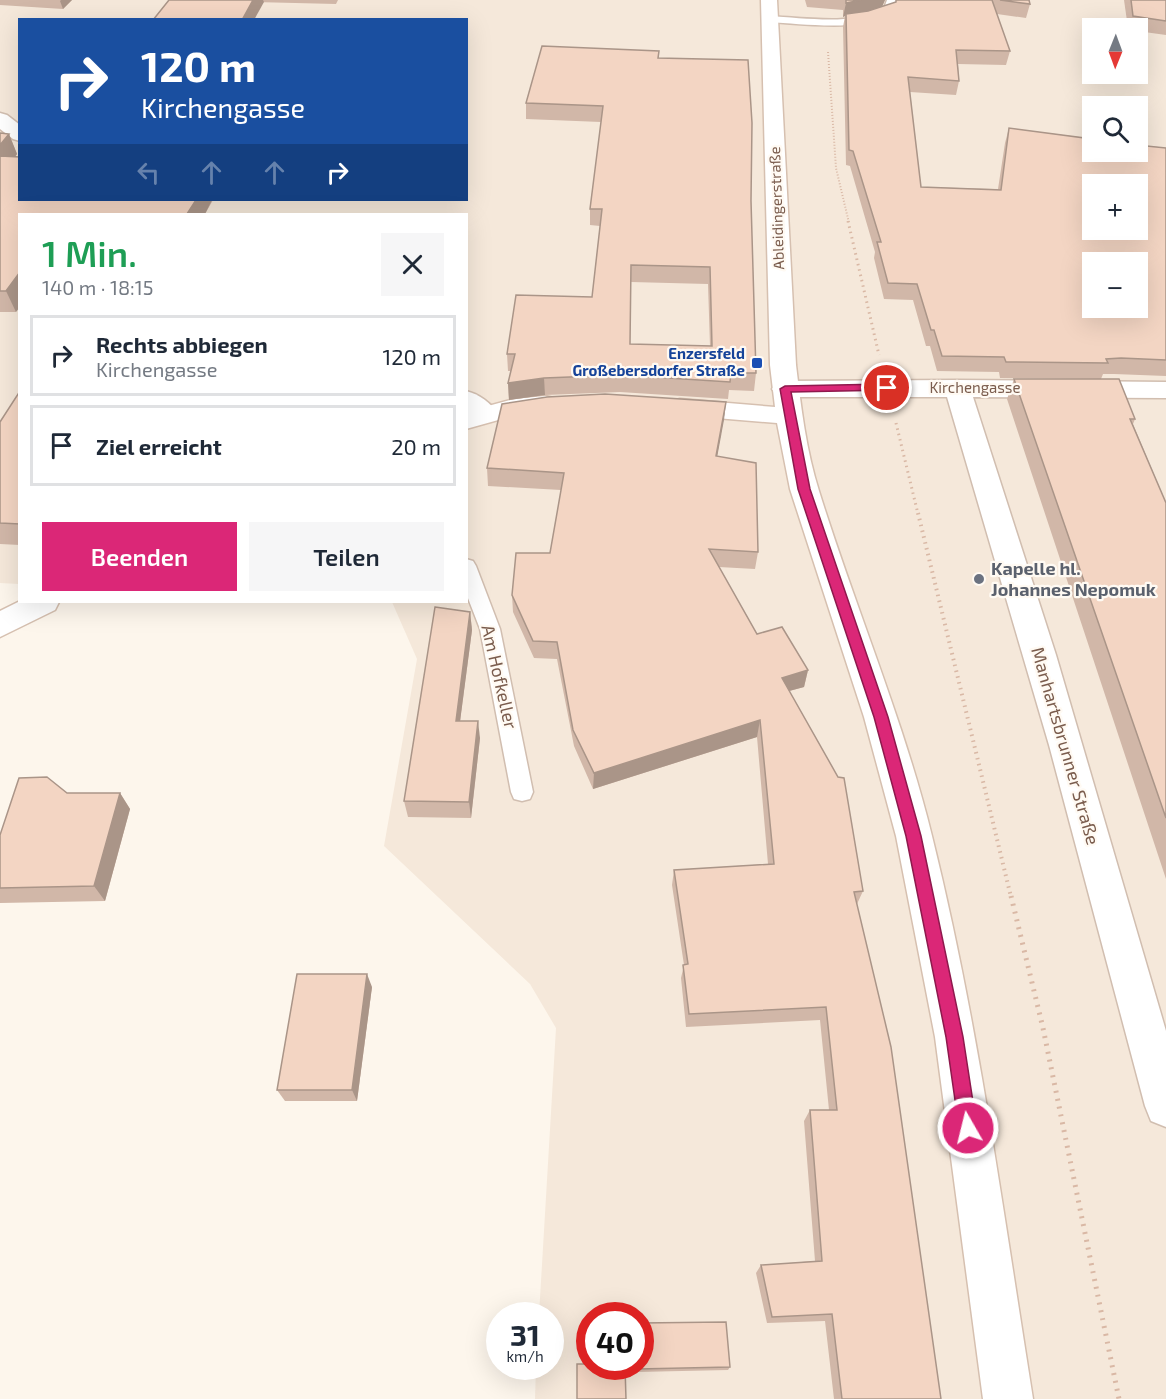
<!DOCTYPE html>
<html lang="de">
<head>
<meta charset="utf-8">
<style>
	:root { --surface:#fff; --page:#f6f6f7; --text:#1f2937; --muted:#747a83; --line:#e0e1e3; --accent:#db2777 }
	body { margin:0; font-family:"Exo 2",sans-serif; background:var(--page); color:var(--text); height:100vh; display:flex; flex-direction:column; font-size:22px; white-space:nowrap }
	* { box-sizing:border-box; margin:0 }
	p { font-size:20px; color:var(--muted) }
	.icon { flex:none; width:33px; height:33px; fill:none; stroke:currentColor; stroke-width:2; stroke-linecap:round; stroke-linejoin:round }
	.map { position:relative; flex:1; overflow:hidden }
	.details { position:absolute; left:18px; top:213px; width:450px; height:390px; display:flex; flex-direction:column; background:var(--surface); border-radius:0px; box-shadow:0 6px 24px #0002 }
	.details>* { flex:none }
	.banner { position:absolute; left:18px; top:18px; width:450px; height:183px; border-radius:0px; box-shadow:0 6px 24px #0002; background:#1a4fa0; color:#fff; overflow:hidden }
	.needle { width:39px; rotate:181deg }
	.fabs { position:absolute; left:1082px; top:18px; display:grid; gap:12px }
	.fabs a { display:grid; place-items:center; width:66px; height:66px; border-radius:0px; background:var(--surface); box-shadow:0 6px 24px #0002; font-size:30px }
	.speed { position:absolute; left:486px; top:1302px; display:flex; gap:12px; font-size:30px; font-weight:700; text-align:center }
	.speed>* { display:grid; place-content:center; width:78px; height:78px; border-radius:50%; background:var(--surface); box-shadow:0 6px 24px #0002; line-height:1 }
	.speed small { font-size:15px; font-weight:400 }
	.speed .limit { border:9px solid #d22; background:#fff; color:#111 }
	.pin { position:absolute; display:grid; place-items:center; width:51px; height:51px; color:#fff; margin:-26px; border:3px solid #fff; border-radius:50%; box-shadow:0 2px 6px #0007 }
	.me { position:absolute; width:66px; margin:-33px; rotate:352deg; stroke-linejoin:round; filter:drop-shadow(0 0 4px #0008) }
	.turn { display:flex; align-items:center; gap:21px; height:126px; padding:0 24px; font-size:27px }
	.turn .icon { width:78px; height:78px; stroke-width:2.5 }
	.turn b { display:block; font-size:42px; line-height:51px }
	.lanes { display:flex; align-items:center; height:57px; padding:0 24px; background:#0003; justify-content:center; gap:30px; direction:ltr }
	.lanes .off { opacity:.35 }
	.round { display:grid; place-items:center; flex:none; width:63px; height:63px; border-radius:0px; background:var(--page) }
	.overview { display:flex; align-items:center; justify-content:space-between; height:102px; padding:0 24px }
	h1 { font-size:36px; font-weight:600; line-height:45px; color:#1e9e55 }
	.action { display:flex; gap:12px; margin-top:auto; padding:12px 24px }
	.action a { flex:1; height:69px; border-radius:0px; background:var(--accent); color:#fff; font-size:24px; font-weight:600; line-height:69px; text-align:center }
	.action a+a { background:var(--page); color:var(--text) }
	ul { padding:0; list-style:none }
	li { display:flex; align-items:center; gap:18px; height:81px; margin:0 12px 9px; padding:0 12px; border:3px solid var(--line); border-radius:0px }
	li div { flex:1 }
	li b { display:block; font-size:22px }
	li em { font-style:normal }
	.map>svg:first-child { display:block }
	.residential { fill:#f5e8da; fill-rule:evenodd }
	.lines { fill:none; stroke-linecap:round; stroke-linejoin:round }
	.lane-casing { stroke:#d1beb0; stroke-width:3 }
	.street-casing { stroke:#d1beb0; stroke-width:3 }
	.secondary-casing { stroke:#d6c0b0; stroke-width:3 }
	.path-far3 { stroke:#d9b8a5; stroke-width:2; stroke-dasharray:1 2; stroke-linecap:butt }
	.path-far2 { stroke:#d9b8a5; stroke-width:3; stroke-dasharray:1.5 4; stroke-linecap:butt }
	.path-far1 { stroke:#d9b8a5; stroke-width:4; stroke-dasharray:1.5 4.5; stroke-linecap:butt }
	.path { stroke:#d9b8a5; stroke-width:5; stroke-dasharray:2 6; stroke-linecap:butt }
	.lane { fill:#fff; fill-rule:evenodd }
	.street { fill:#fff; fill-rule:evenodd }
	.secondary { fill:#fff; fill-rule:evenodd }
	.wall { fill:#d1b7a8; fill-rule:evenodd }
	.shaded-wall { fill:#aa9588 }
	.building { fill:#f3d5c3; stroke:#aa9588; stroke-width:1.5; fill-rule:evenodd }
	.route { fill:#db2777; stroke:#8e194d; stroke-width:1.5 }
	.transit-dot { fill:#1a4fb4; stroke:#fffaf3; stroke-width:2 }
	.worship-dot { fill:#6b7280; stroke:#fffaf3; stroke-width:2 }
	.labels { text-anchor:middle; stroke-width:4.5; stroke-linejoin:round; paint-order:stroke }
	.far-street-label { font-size:15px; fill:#7a5c4d; stroke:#fffaf3 }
	.far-transit-label { font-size:15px; font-weight:bold; fill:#164399; stroke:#fffaf3; text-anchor:end }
	.worship-label { font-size:18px; font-weight:bold; fill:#5b616d; stroke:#fffaf3; text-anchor:start }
	.street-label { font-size:18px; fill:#7a5c4d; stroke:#fffaf3 }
</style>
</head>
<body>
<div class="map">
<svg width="1166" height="1399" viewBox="0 0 1166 1399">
	<rect width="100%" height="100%" fill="#fdf6ec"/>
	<path class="residential" d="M0,0h1166v1399h-631l1,-32 14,-1v-50l-11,-1 17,-287 -26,-44 -146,-138 33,-187 -25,-57h74v-388h-446l-1,370 -19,-1zM20,20h446v180h-446zM1092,28h45v46h-45zM1092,106h45v46h-45zM1092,184h45v46h-45zM1092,262h45v46h-45zM590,1316h50v50h-50z"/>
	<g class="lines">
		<defs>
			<g id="lane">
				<path d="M887,0h10l-5,14c-30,18 -88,10 -123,8l-5,-3 5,-3c35,2 81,9 114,-5z"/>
				<polygon points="466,559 473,561 476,566 500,629 533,792 530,799 522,801 514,799 511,792 480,629 466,593"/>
			</g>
			<g id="street">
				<polygon points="0,113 7,115 20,125 20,141 13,139 0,129"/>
				<polygon points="957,380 1166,382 1166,398 973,397 1056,655 1166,1031 1166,1127 1151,1121 1145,1106 1049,745 947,397 785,397 776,395 772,389 776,383 785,381"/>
				<path d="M466,391c13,3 25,12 32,23l-4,6c-12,3 -18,0 -28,-8z"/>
			</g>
			<g id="secondary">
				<path d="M761,0h16l19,365c5,42 10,85 23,126 36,116 84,227 113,345 46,185 71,375 101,563h-50l-48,-362 -39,-201 -32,-119 -74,-228 -13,-66 -97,-8 -9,-2 -4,-6 4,-6 9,-2 95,8 -5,-42z"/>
				<polygon points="545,396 554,398 558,404 554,410 516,415 466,429 466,412 514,399"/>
				<polygon points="20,601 59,602 55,610 0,637 0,611"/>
			</g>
		</defs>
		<use href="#lane" class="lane-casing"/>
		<use href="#street" class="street-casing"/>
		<use href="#secondary" class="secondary-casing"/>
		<polyline class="path-far3" points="828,52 836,168 849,223"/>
		<g class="path-far2">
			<polyline points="848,221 879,355"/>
			<polyline points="896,423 918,514"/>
		</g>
		<polyline class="path-far1" points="918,513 1011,897"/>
		<polyline class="path" points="1011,896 1043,1028 1119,1399"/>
		<use href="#lane" class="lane"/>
		<use href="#street" class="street"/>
		<use href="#secondary" class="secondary"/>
	</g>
	<g class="wall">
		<polygon points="0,0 72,0 63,9 0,5"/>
		<polygon points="169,0 338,0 336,4"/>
		<polygon points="805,0 885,0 882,7 896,2 896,0 1029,0 1030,4 1026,18 997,14 1010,51 1006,65 958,64 959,81 956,95 910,92 921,187 998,189 1005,143 1009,128 1166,148 1166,376 1114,374 1103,374 1101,379 1000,378 999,372 937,371 930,346 926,346 913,300 884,299 874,258 875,252 850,166 846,165 843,27 845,16 843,17 843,10 807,7"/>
		<polygon points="1124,0 1166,0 1166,35 1137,31 1137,28 1128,28"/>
		<path d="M659,51v7l92,143 5,172 -2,18 -25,-1 -1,9 -108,-7 -75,3 -36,5 -1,-17 3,-12h-3l-1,-17 85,-57 8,-71 -10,-1v-16l11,-87 -75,-3v-16zM631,282l77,2 2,62 -80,-2z"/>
		<polygon points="0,133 9,134 17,154 15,157 20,200 213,200 205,214 20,214 16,312 0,312"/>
		<polygon points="1014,379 1135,419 1133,424 1166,503 1166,879 1007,399"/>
		<polygon points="20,391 20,545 0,544 0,422"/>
		<polygon points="726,402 717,456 758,552 755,569 719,567 757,634 808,670 804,687 789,691 863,891 857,904 941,1399 834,1399 825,1321 767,1323 756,1273 761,1265 815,1261 804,1121 810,1110 829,1110 820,1020 686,1027 681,978 684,965 672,885 674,870 768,864 757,737 593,789 574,746 557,659 534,658 513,612 512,595 550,553 561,490 488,486 487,468"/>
		<polygon points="470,612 472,630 460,721 480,738 471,818 408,817 404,801"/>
		<polygon points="67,793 120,793 130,809 105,901 0,903 0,835"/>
		<polygon points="372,987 357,1101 285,1101 277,1090"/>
		<polygon points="636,1366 640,1366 730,1367 728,1370 636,1372"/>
	</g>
	<g class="shaded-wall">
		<polygon points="61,0 72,0 63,9 60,1"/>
		<polygon points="253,0 263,0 264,2 254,20 242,20"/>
		<polygon points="861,0 885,0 881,9 846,16 846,14 845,16 843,17 846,3"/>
		<polygon points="9,134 17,154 0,176 0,145"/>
		<polygon points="196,200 212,200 205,214 187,214"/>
		<polygon points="20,272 20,307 16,312 6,291"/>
		<polygon points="544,378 545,395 509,400 508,383"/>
		<polygon points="726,402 724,420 714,474 716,456"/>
		<polygon points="470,612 472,630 458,737 456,721"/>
		<polygon points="808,670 804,687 778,694 782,678"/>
		<polygon points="760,720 757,737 593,789 594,773"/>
		<polygon points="478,721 480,738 471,818 469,802"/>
		<polygon points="120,793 130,809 105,901 94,886"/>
		<polygon points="367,974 372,987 357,1101 352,1090"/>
	</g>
	<g class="building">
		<polygon points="169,0 253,0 242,20 153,20"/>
		<polygon points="846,0 861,0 846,3"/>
		<path d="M896,0h96l18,51 -54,-1 3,31 -51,-4 13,110 80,3 8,-62 83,11v13h45v-7l29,3v212l-45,-2 -15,1 2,4 -102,-1 -2,-5 -62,-1 -8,-26h-3l-14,-46 -29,-1 -11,-41h4l-28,-91 -4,-1 -3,-136 22,-3 28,-9zM1092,184h45v46h-45zM1092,262h45v46h-45z"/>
		<polygon points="1000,0 1029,0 1030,4"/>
		<polygon points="1131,0 1166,0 1166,21 1133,16"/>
		<path d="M542,46l117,5 -1,7 90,2 4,63 -1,78 5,172h-25l-1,9 -109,-7 -77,3 -36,5 7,-29h-8l9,-59 76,2 10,-88h-12l13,-103 -77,-3zM631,265l79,2 2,79 -82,-2z"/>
		<polygon points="0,133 9,134 0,145"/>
		<polygon points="0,156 20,157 20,200 196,200 187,214 20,214 20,272 6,291 0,291"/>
		<polygon points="1014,379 1119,379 1135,419 1130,419 1166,503 1166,818"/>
		<polygon points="20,391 20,524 0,523 0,422"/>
		<polygon points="605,394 726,402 716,456 756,463 758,552 709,549 757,634 782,627 808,670 782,678 838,777 844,778 863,891 854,892 891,1047 941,1399 842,1399 832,1314 772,1317 761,1265 822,1261 810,1110 837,1110 826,1007 689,1014 683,965 688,964 674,870 774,864 760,720 594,773 573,730 557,642 533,641 512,595 516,553 550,553 564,473 487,468 502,404 547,397"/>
		<polygon points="435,607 470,612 456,721 478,721 469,802 404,801"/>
		<polygon points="47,777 67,793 120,793 94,886 0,888 0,835 19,778"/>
		<polygon points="297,974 367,974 352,1090 277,1090"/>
		<polygon points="726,1322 730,1367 637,1369 637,1366 640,1366 640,1323"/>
		<polygon points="577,1364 590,1364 590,1366 625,1366 626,1399 577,1399"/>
	</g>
	<polygon class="route" points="887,384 892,388 891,390 791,392 810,489 888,717 921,836 963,1037 977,1128 974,1134 968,1136 962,1134 959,1128 946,1037 906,836 874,717 798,489 780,389 785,386"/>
	<rect class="transit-dot" x="751" y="357" width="12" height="12" rx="3"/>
	<circle class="worship-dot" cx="979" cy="579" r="6"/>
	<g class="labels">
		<g class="far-street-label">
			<text transform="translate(777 208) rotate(-92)" y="5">Ableidingerstraße</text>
			<text x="975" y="393">Kirchengasse</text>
		</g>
		<g class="far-transit-label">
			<text x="745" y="359">Enzersfeld<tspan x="745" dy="17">Großebersdorfer Straße</tspan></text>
		</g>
		<g class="worship-label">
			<text x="991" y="575">Kapelle hl.<tspan x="991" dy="21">Johannes Nepomuk</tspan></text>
		</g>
		<g class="street-label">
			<text transform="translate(499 677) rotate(77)" y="6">Am Hofkeller</text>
			<text transform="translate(1065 746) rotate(74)" y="6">Manhartsbrunner Straße</text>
		</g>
	</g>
</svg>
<div class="fabs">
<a><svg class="needle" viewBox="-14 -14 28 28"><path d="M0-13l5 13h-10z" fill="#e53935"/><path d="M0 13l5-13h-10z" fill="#747a83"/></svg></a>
<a><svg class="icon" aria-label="search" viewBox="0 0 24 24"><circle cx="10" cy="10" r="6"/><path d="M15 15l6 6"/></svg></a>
<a>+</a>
<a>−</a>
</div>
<div class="speed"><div>31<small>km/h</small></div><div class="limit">40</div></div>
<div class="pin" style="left:887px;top:388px;background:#d93025"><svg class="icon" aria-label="arrive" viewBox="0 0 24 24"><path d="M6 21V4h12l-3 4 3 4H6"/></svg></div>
<svg class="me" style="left:968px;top:1128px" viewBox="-20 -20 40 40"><circle r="17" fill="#db2777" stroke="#fff" stroke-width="3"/><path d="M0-11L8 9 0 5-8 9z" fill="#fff"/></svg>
<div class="banner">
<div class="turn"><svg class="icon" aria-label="right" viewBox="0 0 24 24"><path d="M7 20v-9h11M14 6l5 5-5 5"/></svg><div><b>120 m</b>Kirchengasse</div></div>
<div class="lanes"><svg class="icon off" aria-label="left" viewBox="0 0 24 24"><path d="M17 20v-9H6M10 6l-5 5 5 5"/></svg><svg class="icon off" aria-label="ahead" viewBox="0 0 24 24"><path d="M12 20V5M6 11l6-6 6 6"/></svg><svg class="icon off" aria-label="ahead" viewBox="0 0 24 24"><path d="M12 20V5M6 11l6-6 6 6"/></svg><svg class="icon" aria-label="right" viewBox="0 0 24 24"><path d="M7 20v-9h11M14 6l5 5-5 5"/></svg></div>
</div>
<section class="details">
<div class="overview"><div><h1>1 Min.</h1><p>140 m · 18:15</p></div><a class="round"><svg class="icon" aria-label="close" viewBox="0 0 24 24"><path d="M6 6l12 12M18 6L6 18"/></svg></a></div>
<ul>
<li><svg class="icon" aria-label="right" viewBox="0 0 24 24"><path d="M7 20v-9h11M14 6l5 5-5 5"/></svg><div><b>Rechts abbiegen</b><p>Kirchengasse</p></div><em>120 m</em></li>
<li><svg class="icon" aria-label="arrive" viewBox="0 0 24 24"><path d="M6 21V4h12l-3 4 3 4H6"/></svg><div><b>Ziel erreicht</b></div><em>20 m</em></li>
</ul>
<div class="action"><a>Beenden</a><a>Teilen</a></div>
</section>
</div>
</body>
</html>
